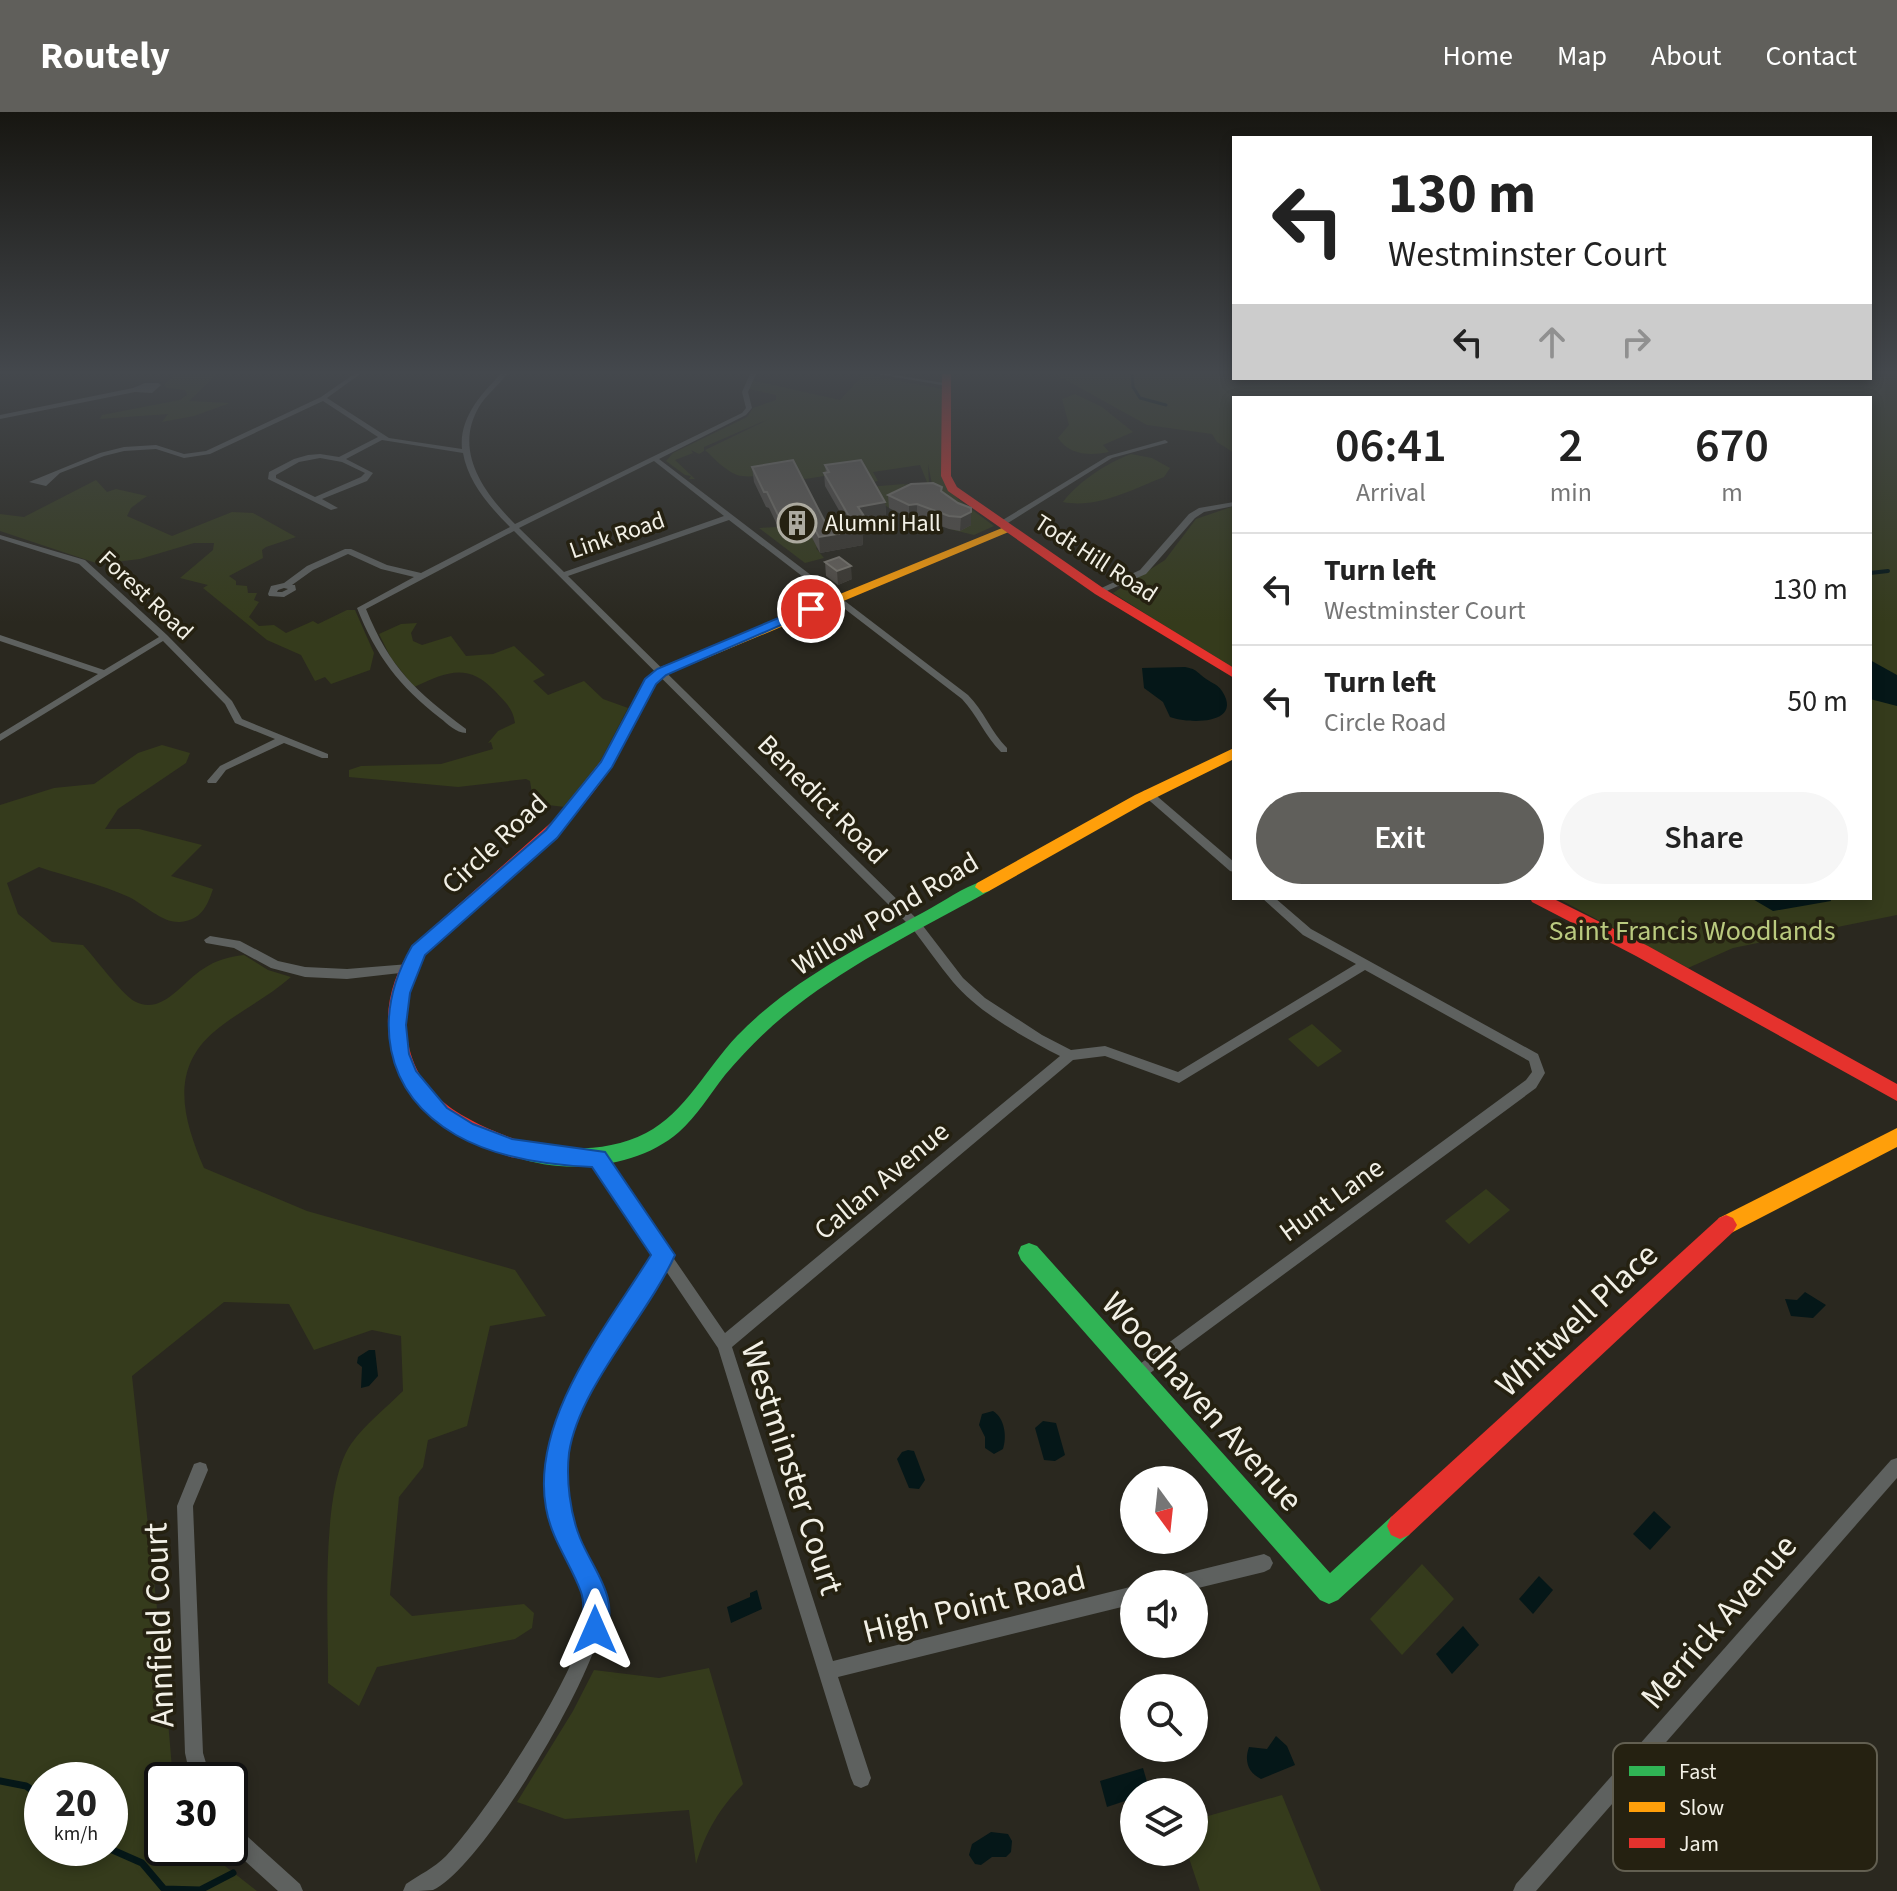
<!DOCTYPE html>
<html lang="en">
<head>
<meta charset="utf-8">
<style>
	:root { --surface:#fff; --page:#f6f6f6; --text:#222; --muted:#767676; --line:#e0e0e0; --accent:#605f5b }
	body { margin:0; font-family:"Source Sans 3",sans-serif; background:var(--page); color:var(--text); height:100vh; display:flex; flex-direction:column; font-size:30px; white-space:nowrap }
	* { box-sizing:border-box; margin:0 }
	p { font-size:26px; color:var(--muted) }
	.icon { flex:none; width:44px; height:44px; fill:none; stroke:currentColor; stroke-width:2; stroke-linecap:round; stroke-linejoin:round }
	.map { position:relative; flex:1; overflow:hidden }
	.side { position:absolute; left:1232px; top:284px; width:640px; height:504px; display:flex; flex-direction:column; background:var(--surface); border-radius:0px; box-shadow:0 4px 12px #0003 }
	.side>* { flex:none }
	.guide { position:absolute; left:1232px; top:24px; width:640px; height:244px; border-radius:0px; box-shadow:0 4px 12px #0003; background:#fff; color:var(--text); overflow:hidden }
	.needle { width:52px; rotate:165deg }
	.fabs { position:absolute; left:1120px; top:1354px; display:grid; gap:16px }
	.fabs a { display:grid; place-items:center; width:88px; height:88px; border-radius:50%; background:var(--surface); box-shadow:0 4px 12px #0003; font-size:40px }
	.speed { position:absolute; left:24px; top:1650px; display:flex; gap:16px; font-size:40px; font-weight:700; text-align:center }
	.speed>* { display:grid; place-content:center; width:104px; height:104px; border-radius:50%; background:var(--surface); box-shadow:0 4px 12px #0003; line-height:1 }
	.speed small { font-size:20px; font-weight:400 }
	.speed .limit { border:4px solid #111; border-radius:12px; background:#fff; color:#111 }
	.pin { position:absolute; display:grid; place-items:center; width:68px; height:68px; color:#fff; margin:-34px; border:4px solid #fff; border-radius:50%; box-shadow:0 2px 8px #0007 }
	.me { position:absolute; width:88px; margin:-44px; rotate:0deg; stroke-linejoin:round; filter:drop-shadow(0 0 6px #0008) }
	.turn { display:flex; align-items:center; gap:28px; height:168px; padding:0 24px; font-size:36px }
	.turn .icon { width:104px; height:104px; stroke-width:2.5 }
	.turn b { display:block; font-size:56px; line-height:68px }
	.lanes { display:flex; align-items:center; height:76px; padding:0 24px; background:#0003; justify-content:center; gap:40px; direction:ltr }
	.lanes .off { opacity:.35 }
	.eta { display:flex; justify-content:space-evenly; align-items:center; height:136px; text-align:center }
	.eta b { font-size:48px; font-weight:600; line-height:56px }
	.button { display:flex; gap:16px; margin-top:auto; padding:16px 24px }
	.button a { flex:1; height:92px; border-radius:48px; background:var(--accent); color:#fff; font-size:32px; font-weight:600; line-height:92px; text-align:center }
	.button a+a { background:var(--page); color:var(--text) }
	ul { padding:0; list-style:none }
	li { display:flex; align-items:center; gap:24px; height:112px; padding:0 24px; border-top:2px solid var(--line) }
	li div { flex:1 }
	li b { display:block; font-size:30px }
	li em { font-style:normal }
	header { display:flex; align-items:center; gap:48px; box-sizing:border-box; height:112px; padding:0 40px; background:var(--accent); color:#fff }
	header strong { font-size:38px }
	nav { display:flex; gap:44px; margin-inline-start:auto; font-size:28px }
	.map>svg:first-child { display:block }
	.green { fill:#353b1c; fill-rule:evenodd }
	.water { fill:#051718 }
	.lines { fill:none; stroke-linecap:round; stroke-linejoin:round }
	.stream-far2 { stroke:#051718; stroke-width:3 }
	.stream-far1 { stroke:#051718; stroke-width:4 }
	.stream { stroke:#051718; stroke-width:7 }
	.street { fill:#5e615f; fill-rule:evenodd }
	.fast { fill:#30b455; fill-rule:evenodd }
	.slow { fill:#ff9f0a; fill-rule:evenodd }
	.jam { fill:#e5322d; fill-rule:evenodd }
	.wall { fill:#54504a }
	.shaded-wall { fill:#3c3932 }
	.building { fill:#65615b; stroke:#7b7870; stroke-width:2 }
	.route { fill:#1a73e8; stroke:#114b97; stroke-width:2 }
	.labels { text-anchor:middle; stroke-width:7; stroke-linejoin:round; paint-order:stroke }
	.far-poi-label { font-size:24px; fill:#f2f0e6; stroke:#252111; text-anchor:start }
	.far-street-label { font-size:24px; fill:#f2f0e6; stroke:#252111 }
	.street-label { font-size:28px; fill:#f2f0e6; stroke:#252111 }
	.park-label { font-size:28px; fill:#baca7f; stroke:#252111 }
	.near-street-label { font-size:34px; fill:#f2f0e6; stroke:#252111 }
	.key { fill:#252111; stroke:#625f51; stroke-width:2 }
	.key-label { font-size:22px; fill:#f2f0e6 }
</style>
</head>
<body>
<header>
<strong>Routely</strong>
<nav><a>Home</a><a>Map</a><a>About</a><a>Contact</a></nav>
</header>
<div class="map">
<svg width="1897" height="1779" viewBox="0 0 1897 1779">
	<rect width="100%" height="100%" fill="#2a281f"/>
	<g class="green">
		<polygon points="175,262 217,262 189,289 230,291 194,304 162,310 168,302 100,307 102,303 180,288 187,283 185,278 166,276 165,271"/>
		<path d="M864,262l78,15 1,91 16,20 35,26 -20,9 -25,-6 -17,-45 -4,-20 1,20 -29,30 -30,-17 -2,-10 36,-3 4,4 -3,-4h20l2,-2 -7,-17 -47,7 5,9 -11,2 -36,-8 -26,4c-17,-14 -47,2 -68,-4 -13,-5 -25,-19 -32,-25l66,-32 -67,29v4l-5,3 -8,-4 2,3 -18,7 20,19h-6l2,-3 -6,-1 -19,-14 7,-8 74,-36 6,-9 23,-8v-5l-27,-6 2,-9 89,20z"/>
		<polygon points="1055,262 1234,262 1234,266 1870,266 1870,262 1897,262 1897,803 1733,836 1688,856 1557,786 1870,786 1870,286 1234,286 1234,341 1217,330 1212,322 1147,313"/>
		<path d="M1075,282l27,13 31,25 -30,13 6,7c-19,4 -40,3 -51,-14l11,-13 -7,-26z"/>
		<path d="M1131,342l21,4 18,10 -6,9c-31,12 -67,32 -101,25 16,-21 44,-39 68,-48z"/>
		<polygon points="96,368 107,380 116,377 147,384 131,396 127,404 172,424 232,400 253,401 296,425 266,435 262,438 263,446 229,464 236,469 236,473 247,474 248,481 257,481 254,488 259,490 249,505 259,514 274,513 286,521 313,509 318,512 347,498 355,498 374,541 370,558 331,572 325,565 315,569 301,543 267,528 203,476 208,473 180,466 213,438 214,431 194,431 140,447 99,452 0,419 0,402 24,405"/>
		<polygon points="1234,394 1234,558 1113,481 1165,448 1196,407"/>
		<polygon points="825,407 840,422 816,436 824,446 805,451 759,416 778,415 781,420 820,414 817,408"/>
		<path d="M417,511l-6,10 2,8 9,4 29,-9 15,20 27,-2 21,-8 31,29 -12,6 15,14 36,-14 19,18 25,9 -36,69 -27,30 -26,-3 -6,-4 -3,-19 -4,-2 -68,8 -109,-10v-7l12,-4 80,-2 52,-15 -2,-7 -3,1 10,-12 17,-8c-2,-15 -10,-21 -20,-32 -27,-29 -49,-19 -81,-4l-23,-29 -12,-24 22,-10z"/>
		<path d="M162,633l28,8 -4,10 -68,46 -13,20h34l63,16 -31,31 42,13c-6,18 -12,31 -33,33 -18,1 -35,-17 -51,-25 -28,-13 -61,-20 -90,-30l-32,16 11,31 34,28 31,3c12,13 38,48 51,56 28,16 49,-20 69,-32 13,-9 25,-12 41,-14l24,15 23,7c-24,21 -52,34 -76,54 -47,39 -31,90 -11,137l103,43 208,59 31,46 -56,10 -23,100 -39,14 -5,27 -24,30 -9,98 22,21 112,-12 10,9 -2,15 -17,11 -138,28 -18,39 -31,-23c1,-59 -9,-192 23,-239 14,-20 35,-36 52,-53l-2,-55 -29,-6 -58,20 -25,-46 -65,-2 -92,74 32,298 9,106h-11v68h40l55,43h-257v-1086l54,-17 40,-4 44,-31zM42,1668h68v68h-68z"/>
		<polygon points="1312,912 1342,939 1318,955 1288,927"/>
		<polygon points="1486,1077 1510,1098 1469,1132 1445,1109"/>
		<polygon points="1422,1452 1454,1487 1402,1543 1370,1507"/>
		<path d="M709,1556l34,116c-24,25 -37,47 -47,80l-7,-54 -124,9 -48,-17 56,-91 21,-41 65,8z"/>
		<polygon points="1282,1683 1321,1779 1200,1779 1187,1740 1194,1740 1194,1708"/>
	</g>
	<g class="water">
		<polygon points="1870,548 1897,563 1897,594 1870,587"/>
		<path d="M1185,555c10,2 10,3 16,8 7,7 16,8 21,16 22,34 -34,33 -52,26l-7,-15 -19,-14 -2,-20z"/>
		<polygon points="1751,786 1830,786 1831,789 1773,799"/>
		<polygon points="1805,1180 1826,1193 1813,1206 1791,1204 1785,1187 1797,1188"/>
		<polygon points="369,1238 375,1238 378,1264 369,1274 361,1276 362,1255 357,1251 358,1245"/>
		<path d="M993,1299c12,7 14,26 10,38l-9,5 -9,-6v-11l-6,-12 3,-11z"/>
		<polygon points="1043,1309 1056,1311 1065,1343 1055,1349 1044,1348 1035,1316"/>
		<polygon points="908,1338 914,1339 925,1368 919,1377 909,1376 897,1347 902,1340"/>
		<polygon points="1654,1399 1671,1415 1650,1438 1633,1422"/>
		<polygon points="1539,1464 1553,1478 1533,1502 1519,1487"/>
		<polygon points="757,1478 762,1497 731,1511 727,1495 750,1485 750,1481"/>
		<polygon points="1463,1514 1479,1533 1452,1562 1436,1542"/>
		<path d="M1276,1624l11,10 8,19 -34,14c-13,-6 -17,-18 -12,-32l18,2z"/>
		<polygon points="1143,1656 1150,1680 1134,1680 1134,1686 1107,1695 1100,1669"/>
		<polygon points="991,1720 1008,1722 1012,1729 1011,1740 1006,1745 992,1745 981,1753 975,1752 969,1743 972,1732"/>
	</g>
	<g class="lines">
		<polyline class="stream-far2" points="1132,262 1133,275 1140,286 1166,293"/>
		<polyline class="stream-far1" points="1870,461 1888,459"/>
		<g class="stream">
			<polyline points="0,1669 26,1674 42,1684"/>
			<polyline points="108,1736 142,1751 164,1777 200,1778 233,1761"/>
		</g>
		<g class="street">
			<path d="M354,262h6l-33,24 62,40 73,11c-3,-31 19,-55 39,-75h6c-8,11 -21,21 -28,33 -26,44 5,86 36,117l227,-111 4,-5 -4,-16 8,-18h6l-8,18 4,16 -6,7 -87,44 309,236c16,16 23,37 39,53v4h-6c-16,-16 -24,-37 -39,-53l-233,-179 -161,56 352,346 43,56 22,20 57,37 29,15 34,-4 73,26 178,-108 -53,-29 -41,-37h13l36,31 227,125 7,19 -9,15 -398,294 -5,-3 -3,-5 3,-5 393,-289 6,-8 -3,-11 -164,-91 -186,113 -74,-27 -32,4 -341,287 101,314 301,-75v18l-296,73 33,101 -3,7 -7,3 -7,-3 -3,-7 -133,-430 -54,-80c-35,54 -88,123 -99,187 -6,29 0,62 14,88 10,19 25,39 26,61 4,53 -123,265 -172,286 -8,1 -21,1 -30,1l3,-7c13,-9 28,-16 40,-28 37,-38 150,-205 142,-256 -3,-16 -13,-29 -20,-43 -16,-30 -25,-66 -20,-100 10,-68 70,-145 107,-201l-63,-94 -2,-4 2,-4 5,-2 5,2 123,179 335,-277c-35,-18 -81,-43 -107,-74 -14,-17 -27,-36 -41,-54l-398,-397 -148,78c25,61 49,81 100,120v4c-10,0 -18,-9 -26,-15 -41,-32 -64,-62 -83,-110l57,-31 -33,-8 -33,-15 -35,16 -21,15h3l1,5 -12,7 -15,-1 -1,-2 3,-8 13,-3 23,-17 38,-17h6l36,16 34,8 89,-46c-21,-21 -42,-45 -47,-74l-81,-13 -36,19 27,14 -6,8 -45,18 16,9 -7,2 -63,-31 1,-7 25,-13 14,-4 12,-1 19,3 39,-20 -55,-36 -113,53 -26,4 -28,-9 -32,2 -20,5 -44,17 -14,13 -17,-4 71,-29 24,-6 32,-2 28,9 22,-3 115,-54zM320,346l22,4 23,11 -4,4 -46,20 -39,-19v-3l23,-13zM654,349l70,55 -160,56 -45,-44zM284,476l4,1 -6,3h-5l1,-2z"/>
			<polygon points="877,262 889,262 950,272 947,274"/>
			<polygon points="145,271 158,271 161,273 152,281 135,280 0,307 0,303 133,276"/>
			<polygon points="1165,328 1168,330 1167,331 1112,346 1003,414 996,412 1108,344"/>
			<polygon points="1234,390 1234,394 1204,400 1195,406 1146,462 1102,481 1095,479 1140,458 1189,402 1199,396"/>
			<polygon points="0,423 85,448 167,523 232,589 242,607 328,642 328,646 322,646 284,631 226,658 216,671 208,671 207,669 220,654 275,627 235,611 225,592 163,529 0,629 0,622 98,562 0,529 0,523 104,558 159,525 79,452 0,427"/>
			<polygon points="1147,678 1151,679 1234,750 1234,760 1230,759 1143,683 1143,679"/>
			<polygon points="210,824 240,829 278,849 305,855 347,857 409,852 415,856 409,860 347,867 305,865 271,856 234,836 206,831 204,828"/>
			<polygon points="1897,1346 1897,1366 1536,1779 1513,1779 1516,1772 1891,1348"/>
			<polygon points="200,1350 206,1352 208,1358 193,1394 203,1641 211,1668 191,1668 185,1641 177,1394 194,1352"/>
			<polygon points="1264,1442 1270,1445 1273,1451 1270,1457 1264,1460 1194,1477 1194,1472 1170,1472 1173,1466 1179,1463"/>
			<polygon points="230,1707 237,1710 248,1725 300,1772 303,1779 278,1779 234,1739 230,1733"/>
		</g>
		<g class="fast">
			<path d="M983,769l6,2 2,4 -2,4c-66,37 -135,70 -194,116 -26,20 -49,43 -70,68 -15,19 -28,41 -46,57 -41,36 -113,43 -163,25l-3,-6 3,-6c13,-5 28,1 42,3 30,2 61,-1 88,-15 39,-20 62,-67 91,-97 52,-54 122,-89 187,-124 19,-10 39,-25 59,-31z"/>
			<polygon points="1029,1131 1037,1134 1330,1461 1391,1405 1400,1401 1409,1405 1413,1414 1409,1423 1338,1488 1329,1492 1320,1488 1021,1148 1018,1141 1021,1134"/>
		</g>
		<g class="slow">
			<polygon points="1007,414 1013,417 1011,419 666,563 656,572 614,651 604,651 602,648 643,570 656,557"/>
			<polygon points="1234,636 1234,647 1145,691 989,779 983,781 975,775 977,771 1135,683"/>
			<polygon points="1897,1016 1897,1035 1733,1120 1726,1123 1719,1120 1715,1113 1719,1106"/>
		</g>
		<g class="jam">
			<polygon points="942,262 951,262 951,364 957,375 1103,476 1234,556 1234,566 1095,482 948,379 941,364"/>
			<path d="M609,643l7,5c-50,80 -120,124 -185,188 -17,19 -24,44 -25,70 0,80 60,103 124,127l3,6 -3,6c-14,5 -33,-5 -46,-10 -87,-34 -126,-123 -70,-203l141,-125 49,-62z"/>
			<polygon points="1530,786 1552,786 1648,834 1897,972 1897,989 1636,844 1532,790"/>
			<polygon points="1726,1103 1733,1106 1737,1113 1733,1120 1409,1423 1400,1427 1391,1423 1387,1414 1391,1405 1719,1106"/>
		</g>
	</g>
	<g class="wall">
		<polygon points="825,353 885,390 886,404 864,407 865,418 862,418 863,433 820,441 807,416 781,421 769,396 766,395 754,370 752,355 825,410 844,407 825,374 824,361 826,361"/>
		<polygon points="942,381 971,413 960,419 949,417 917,405 909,406 889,396 888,383"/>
		<polygon points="825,450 852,467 838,473 826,464"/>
	</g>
	<g class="shaded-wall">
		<polygon points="885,390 886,404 864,407 865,418 862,418 863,433 820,441 819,425 851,420 858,395"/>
		<polygon points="917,392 917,405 909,406 909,393"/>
		<polygon points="971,400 971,413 960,419 961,405"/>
		<polygon points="806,401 807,416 781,421 779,405"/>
		<polygon points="851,454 852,467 838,473 837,459"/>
	</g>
	<g class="building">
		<polygon points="793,348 825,410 856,405 862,418 819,425 806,401 779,405 767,380 764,380 752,355"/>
		<polygon points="861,348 885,390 858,395 864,404 850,406 824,361 829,360 825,353"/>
		<polygon points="933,371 942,375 941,379 958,391 971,396 971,400 961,405 949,404 917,392 909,393 888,383 911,372"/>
		<polygon points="839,445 851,454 837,459 825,450"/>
	</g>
	<linearGradient id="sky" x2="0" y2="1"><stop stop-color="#171611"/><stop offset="0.51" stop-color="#44484d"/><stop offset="1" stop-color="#44484d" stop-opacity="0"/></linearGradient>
	<rect width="1897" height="511" fill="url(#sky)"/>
	<path class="route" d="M807,494l11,3 -152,66 -10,9 -44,83 -55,71 -132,117 -15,38 -4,32 3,29 7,17 31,37 26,16 39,15 93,13 70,103c-28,62 -96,132 -106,198 -3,27 1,60 11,85 15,36 41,60 24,101l-9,4 -10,-4c-6,-15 2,-31 -4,-47 -11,-30 -29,-51 -35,-84 -16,-88 61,-182 105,-253l-59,-88c-46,-2 -96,-9 -136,-32 -74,-43 -84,-119 -44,-189l134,-116 55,-68 44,-83 12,-10z"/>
	<defs>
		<symbol id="building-ring" viewBox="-11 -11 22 22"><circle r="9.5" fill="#252111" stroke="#acaaa0" stroke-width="1.5"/><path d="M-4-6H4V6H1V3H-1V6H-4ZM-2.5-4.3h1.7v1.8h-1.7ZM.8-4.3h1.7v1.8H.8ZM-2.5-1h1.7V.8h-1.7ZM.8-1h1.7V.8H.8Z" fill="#acaaa0"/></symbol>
	</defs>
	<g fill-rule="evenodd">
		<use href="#building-ring" x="775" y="389" width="44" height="44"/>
	</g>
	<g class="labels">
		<g class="far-poi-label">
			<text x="825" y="419">Alumni Hall</text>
		</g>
		<g class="far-street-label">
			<text transform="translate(617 423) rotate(-19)" y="8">Link Road</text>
			<text transform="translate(1096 446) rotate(33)" y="8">Todt Hill Road</text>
			<text transform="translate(146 483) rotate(43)" y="8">Forest Road</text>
		</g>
		<g class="street-label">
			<text transform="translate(823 687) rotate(45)" y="10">Benedict Road</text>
			<text transform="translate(494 731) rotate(-43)" y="10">Circle Road</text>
			<text transform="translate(885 801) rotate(-31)" y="10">Willow Pond Road</text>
			<text transform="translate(881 1068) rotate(-40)" y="10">Callan Avenue</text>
			<text transform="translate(1331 1087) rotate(-36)" y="10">Hunt Lane</text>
		</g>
		<g class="park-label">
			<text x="1692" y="828">Saint Francis Woodlands</text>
		</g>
		<g class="near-street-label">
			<text transform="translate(1576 1207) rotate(-43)" y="12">Whitwell Place</text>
			<text transform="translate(1203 1289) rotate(48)" y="12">Woodhaven Avenue</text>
			<text transform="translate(793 1356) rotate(72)" y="12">Westminster Court</text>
			<text transform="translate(974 1492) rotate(-14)" y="12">High Point Road</text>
			<text transform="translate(1718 1509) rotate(-49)" y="12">Merrick Avenue</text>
			<text transform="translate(158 1513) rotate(-92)" y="12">Annfield Court</text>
		</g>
	</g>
	<rect x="1613" y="1631" width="264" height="128" rx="12" class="key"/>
	<rect x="1629" y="1654" width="36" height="10" fill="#30b455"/>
	<rect x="1629" y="1690" width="36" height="10" fill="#ff9f0a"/>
	<rect x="1629" y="1726" width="36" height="10" fill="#e5322d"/>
	<g class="key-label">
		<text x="1679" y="1667">Fast</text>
		<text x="1679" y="1703">Slow</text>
		<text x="1679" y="1739">Jam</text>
	</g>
</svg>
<div class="fabs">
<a><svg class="needle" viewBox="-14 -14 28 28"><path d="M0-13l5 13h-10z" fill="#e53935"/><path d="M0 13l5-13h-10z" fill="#767676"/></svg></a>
<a><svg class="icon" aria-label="sound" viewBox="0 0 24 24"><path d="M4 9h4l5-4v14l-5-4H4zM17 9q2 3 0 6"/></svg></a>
<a><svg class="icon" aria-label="search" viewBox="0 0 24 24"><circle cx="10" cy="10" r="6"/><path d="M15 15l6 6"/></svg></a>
<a><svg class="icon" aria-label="layers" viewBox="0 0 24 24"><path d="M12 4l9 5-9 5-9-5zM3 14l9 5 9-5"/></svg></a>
</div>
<div class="speed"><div>20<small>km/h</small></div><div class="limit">30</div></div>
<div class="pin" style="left:811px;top:497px;background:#d93025"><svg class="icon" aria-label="arrive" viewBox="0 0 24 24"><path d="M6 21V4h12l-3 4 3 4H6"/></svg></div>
<svg class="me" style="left:595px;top:1518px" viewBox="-20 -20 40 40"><path d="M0-17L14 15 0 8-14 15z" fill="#1a73e8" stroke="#fff" stroke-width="4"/></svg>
<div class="guide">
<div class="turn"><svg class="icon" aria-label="left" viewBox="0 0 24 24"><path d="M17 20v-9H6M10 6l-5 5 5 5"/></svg><div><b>130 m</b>Westminster Court</div></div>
<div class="lanes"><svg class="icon" aria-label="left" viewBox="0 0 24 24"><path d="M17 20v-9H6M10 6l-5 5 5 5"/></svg><svg class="icon off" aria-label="ahead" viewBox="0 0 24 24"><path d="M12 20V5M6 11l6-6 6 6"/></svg><svg class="icon off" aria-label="right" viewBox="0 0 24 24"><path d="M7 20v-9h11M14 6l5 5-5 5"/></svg></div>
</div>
<section class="side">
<div class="eta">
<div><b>06:41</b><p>Arrival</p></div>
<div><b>2</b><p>min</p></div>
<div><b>670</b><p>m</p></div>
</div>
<ul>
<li><svg class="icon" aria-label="left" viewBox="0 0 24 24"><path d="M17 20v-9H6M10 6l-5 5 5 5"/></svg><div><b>Turn left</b><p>Westminster Court</p></div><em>130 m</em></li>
<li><svg class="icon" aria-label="left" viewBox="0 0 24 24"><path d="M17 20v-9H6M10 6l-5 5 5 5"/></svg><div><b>Turn left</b><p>Circle Road</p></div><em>50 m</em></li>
</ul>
<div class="button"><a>Exit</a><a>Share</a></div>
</section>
</div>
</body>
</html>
